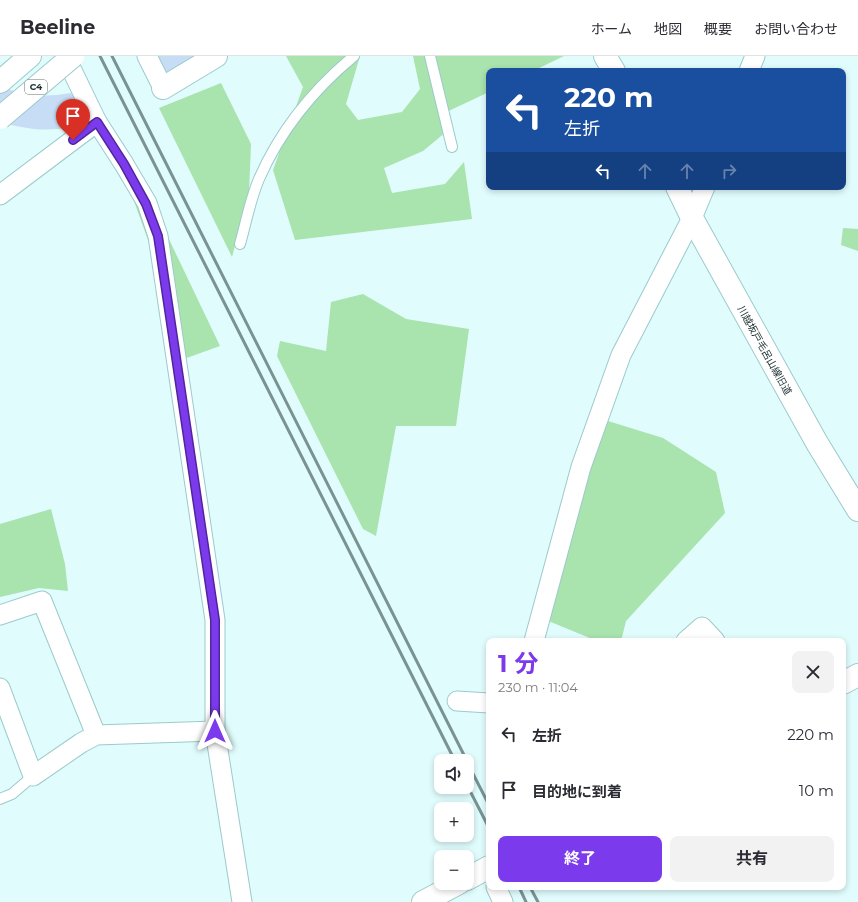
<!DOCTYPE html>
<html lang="ja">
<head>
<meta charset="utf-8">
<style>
	:root { --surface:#fff; --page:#f2f2f3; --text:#2b2b33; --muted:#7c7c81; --line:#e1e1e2; --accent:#7c3aed }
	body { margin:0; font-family:Montserrat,"Noto Sans JP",sans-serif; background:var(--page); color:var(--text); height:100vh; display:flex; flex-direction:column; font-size:15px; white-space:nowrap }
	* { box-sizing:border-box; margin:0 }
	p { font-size:13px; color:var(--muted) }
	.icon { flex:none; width:22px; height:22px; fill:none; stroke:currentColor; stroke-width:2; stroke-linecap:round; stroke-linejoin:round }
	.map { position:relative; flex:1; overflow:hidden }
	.details { position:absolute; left:486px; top:582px; width:360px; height:252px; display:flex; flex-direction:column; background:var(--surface); border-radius:8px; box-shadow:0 2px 6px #0003 }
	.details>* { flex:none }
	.hud { position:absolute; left:486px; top:12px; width:360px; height:122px; border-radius:8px; box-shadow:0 2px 6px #0003; background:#1a4fa0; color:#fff; overflow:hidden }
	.buttons { position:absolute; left:434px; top:698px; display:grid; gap:8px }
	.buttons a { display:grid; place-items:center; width:40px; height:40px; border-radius:8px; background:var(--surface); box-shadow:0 2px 6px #0003; font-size:20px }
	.pin { position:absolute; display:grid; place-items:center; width:34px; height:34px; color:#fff; margin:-41px -17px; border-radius:50% 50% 50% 0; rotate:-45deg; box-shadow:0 0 4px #0007 }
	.pin .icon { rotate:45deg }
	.me { position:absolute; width:44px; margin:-22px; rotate:0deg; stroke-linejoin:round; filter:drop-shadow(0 0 3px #0008) }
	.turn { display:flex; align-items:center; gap:14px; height:84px; padding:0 12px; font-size:18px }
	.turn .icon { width:52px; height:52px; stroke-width:2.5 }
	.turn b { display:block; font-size:28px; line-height:34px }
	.lanes { display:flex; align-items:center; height:38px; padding:0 12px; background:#0003; justify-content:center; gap:20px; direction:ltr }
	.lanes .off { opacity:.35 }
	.round { display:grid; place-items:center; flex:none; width:42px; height:42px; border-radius:8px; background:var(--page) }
	.headline { display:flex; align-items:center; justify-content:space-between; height:68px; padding:0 12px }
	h1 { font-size:24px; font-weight:700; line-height:30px; color:var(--accent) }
	.primary-button { display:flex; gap:8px; margin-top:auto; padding:8px 12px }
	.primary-button a { flex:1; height:46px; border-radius:8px; background:var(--accent); color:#fff; font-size:16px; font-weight:700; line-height:46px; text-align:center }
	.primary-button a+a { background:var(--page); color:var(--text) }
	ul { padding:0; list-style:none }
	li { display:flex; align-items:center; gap:12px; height:56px; padding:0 12px }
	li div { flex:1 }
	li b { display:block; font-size:15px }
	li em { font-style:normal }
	header { display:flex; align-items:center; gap:24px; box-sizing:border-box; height:56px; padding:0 20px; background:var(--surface); border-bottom:1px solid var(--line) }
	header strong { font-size:19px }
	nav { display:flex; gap:22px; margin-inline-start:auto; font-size:14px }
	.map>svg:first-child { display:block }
	.green { fill:#a9e3ad }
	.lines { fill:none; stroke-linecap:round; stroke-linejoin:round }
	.river { stroke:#c7ddf6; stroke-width:34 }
	.lane-casing { stroke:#9ccacc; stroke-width:12 }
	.street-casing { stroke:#9ccacc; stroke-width:21 }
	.secondary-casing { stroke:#9ccacc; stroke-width:24 }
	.highway-casing { stroke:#9ccacc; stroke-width:24 }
	.lane { stroke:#fff; stroke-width:10 }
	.street { stroke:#fff; stroke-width:19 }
	.secondary { stroke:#fff; stroke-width:22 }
	.highway { stroke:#fff; stroke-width:22 }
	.rail { stroke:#7b9293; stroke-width:3 }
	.highway-bridge-casing { stroke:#9ccacc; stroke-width:24; stroke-linecap:butt }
	.highway-bridge { stroke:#fff; stroke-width:22 }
	.route-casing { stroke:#51269a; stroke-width:10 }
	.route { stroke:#7c3aed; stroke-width:7 }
	.labels { text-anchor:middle; stroke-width:3.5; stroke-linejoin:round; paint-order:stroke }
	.shield { fill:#fff; stroke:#657273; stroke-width:1 }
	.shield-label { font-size:9px; font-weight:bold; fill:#233637 }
	.street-label { font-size:10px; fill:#233637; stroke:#fff }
</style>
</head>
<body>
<header>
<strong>Beeline</strong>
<nav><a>ホーム</a><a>地図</a><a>概要</a><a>お問い合わせ</a></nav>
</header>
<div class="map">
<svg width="858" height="846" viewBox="0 0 858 846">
	<rect width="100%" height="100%" fill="#e0fcfd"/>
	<g class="green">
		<polygon points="286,0 360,0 346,48 358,64 402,56 420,33 413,0 564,0 533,15 489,15 489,36 440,59 446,76 423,95 384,112 392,137 445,128 464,106 472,163 295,184 273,114 303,31"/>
		<polygon points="221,27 251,88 249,137 232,201 159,52"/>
		<polygon points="123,87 220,290 181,304 149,187 115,92"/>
		<polygon points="843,172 858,173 858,195 841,189"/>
		<polygon points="363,238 406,263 469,273 456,370 396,370 376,480 363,473 277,300 280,285 326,295 331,246"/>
		<polygon points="608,365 663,382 716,416 725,457 626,565 621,585 597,585 546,564 592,402"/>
		<polygon points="51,453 65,508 68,535 39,532 0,541 0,468"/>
	</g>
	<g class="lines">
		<g class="river">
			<polyline points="164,8 178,0"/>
			<path d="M0,49c28,7 43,10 72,5"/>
		</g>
		<defs>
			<g id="lane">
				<polyline points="430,0 452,91"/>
				<path d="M240,188c6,-21 10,-44 19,-65 21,-48 55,-90 95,-123"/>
				<polyline points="0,743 12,738 33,720"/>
			</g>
			<g id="street">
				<polyline points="147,0 163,32"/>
				<polyline points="749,15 755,0"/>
				<polyline points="97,66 124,108 147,147 158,180 215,564 215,675 242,846"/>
				<polyline points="0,139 97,66 65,0"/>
				<polyline points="0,559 42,545 96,679"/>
				<polyline points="534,585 581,411 621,299 692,162 705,131"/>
				<polyline points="686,585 702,571 715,585"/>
				<polyline points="0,632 33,720 81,687 96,679 215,675"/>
				<polyline points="457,645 489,647"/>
				<polyline points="496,831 503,846"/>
			</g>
			<g id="secondary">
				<polyline points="605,0 614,15"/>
				<polyline points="163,32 216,0"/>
				<polyline points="677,131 692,162 817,387 858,454"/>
				<polyline points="843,627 858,619"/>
				<polyline points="467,823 489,811"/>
				<polyline points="423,846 459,827"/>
			</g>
			<polyline id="highway" points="0,26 30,0"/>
		</defs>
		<use href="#lane" class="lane-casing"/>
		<use href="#street" class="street-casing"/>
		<use href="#secondary" class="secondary-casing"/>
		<use href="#highway" class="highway-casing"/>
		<use href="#lane" class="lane"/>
		<use href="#street" class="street"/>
		<use href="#secondary" class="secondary"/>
		<use href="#highway" class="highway"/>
		<g class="rail">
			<polyline points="100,0 455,705"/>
			<polyline points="112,0 467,705"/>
			<polyline points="467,706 489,749"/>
			<polyline points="467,729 489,772"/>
			<polyline points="519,831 526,846"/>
			<polyline points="530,831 538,846"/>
		</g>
		<defs>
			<polyline id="highway-bridge" points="0,62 73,0"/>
		</defs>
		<use href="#highway-bridge" class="highway-bridge-casing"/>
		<use href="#highway-bridge" class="highway-bridge"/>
	</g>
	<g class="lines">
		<defs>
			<polyline id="route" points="73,84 97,66 124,108 146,148 158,180 215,564 215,675"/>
		</defs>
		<use href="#route" class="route-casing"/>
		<use href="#route" class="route"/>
	</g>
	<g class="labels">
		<rect class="shield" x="25" y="24" width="22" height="14" rx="3"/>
		<g class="shield-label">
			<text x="36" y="34">C4</text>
		</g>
		<g class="street-label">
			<text transform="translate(765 294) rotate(61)" y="4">川越坂戸毛呂山線旧道</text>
		</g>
	</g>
</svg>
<div class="buttons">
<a><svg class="icon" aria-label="sound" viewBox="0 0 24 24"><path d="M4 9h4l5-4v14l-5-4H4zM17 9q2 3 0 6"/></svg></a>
<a>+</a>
<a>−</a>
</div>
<div class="pin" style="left:73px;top:84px;background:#d93025"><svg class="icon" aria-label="arrive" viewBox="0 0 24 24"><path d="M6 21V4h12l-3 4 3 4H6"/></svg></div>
<svg class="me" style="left:215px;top:675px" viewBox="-20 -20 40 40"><path d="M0-17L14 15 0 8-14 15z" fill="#7c3aed" stroke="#fff" stroke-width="4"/></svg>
<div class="hud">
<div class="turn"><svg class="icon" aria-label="left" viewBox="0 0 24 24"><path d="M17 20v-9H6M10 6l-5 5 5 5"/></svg><div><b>220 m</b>左折</div></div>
<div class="lanes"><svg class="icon" aria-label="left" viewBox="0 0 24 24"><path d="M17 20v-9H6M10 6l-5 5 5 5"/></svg><svg class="icon off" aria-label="ahead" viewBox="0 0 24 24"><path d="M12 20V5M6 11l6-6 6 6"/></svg><svg class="icon off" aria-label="ahead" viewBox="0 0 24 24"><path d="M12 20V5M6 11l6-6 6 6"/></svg><svg class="icon off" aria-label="right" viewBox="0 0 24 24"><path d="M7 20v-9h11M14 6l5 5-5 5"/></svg></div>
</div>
<section class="details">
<div class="headline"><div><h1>1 分</h1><p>230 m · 11:04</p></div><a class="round"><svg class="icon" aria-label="close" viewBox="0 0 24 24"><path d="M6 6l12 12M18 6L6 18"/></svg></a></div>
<ul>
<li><svg class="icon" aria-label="left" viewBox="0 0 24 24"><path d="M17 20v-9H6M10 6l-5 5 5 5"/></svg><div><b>左折</b></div><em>220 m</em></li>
<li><svg class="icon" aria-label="arrive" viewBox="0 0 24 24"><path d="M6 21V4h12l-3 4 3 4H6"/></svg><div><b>目的地に到着</b></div><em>10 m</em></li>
</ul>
<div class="primary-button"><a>終了</a><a>共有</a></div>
</section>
</div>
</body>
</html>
